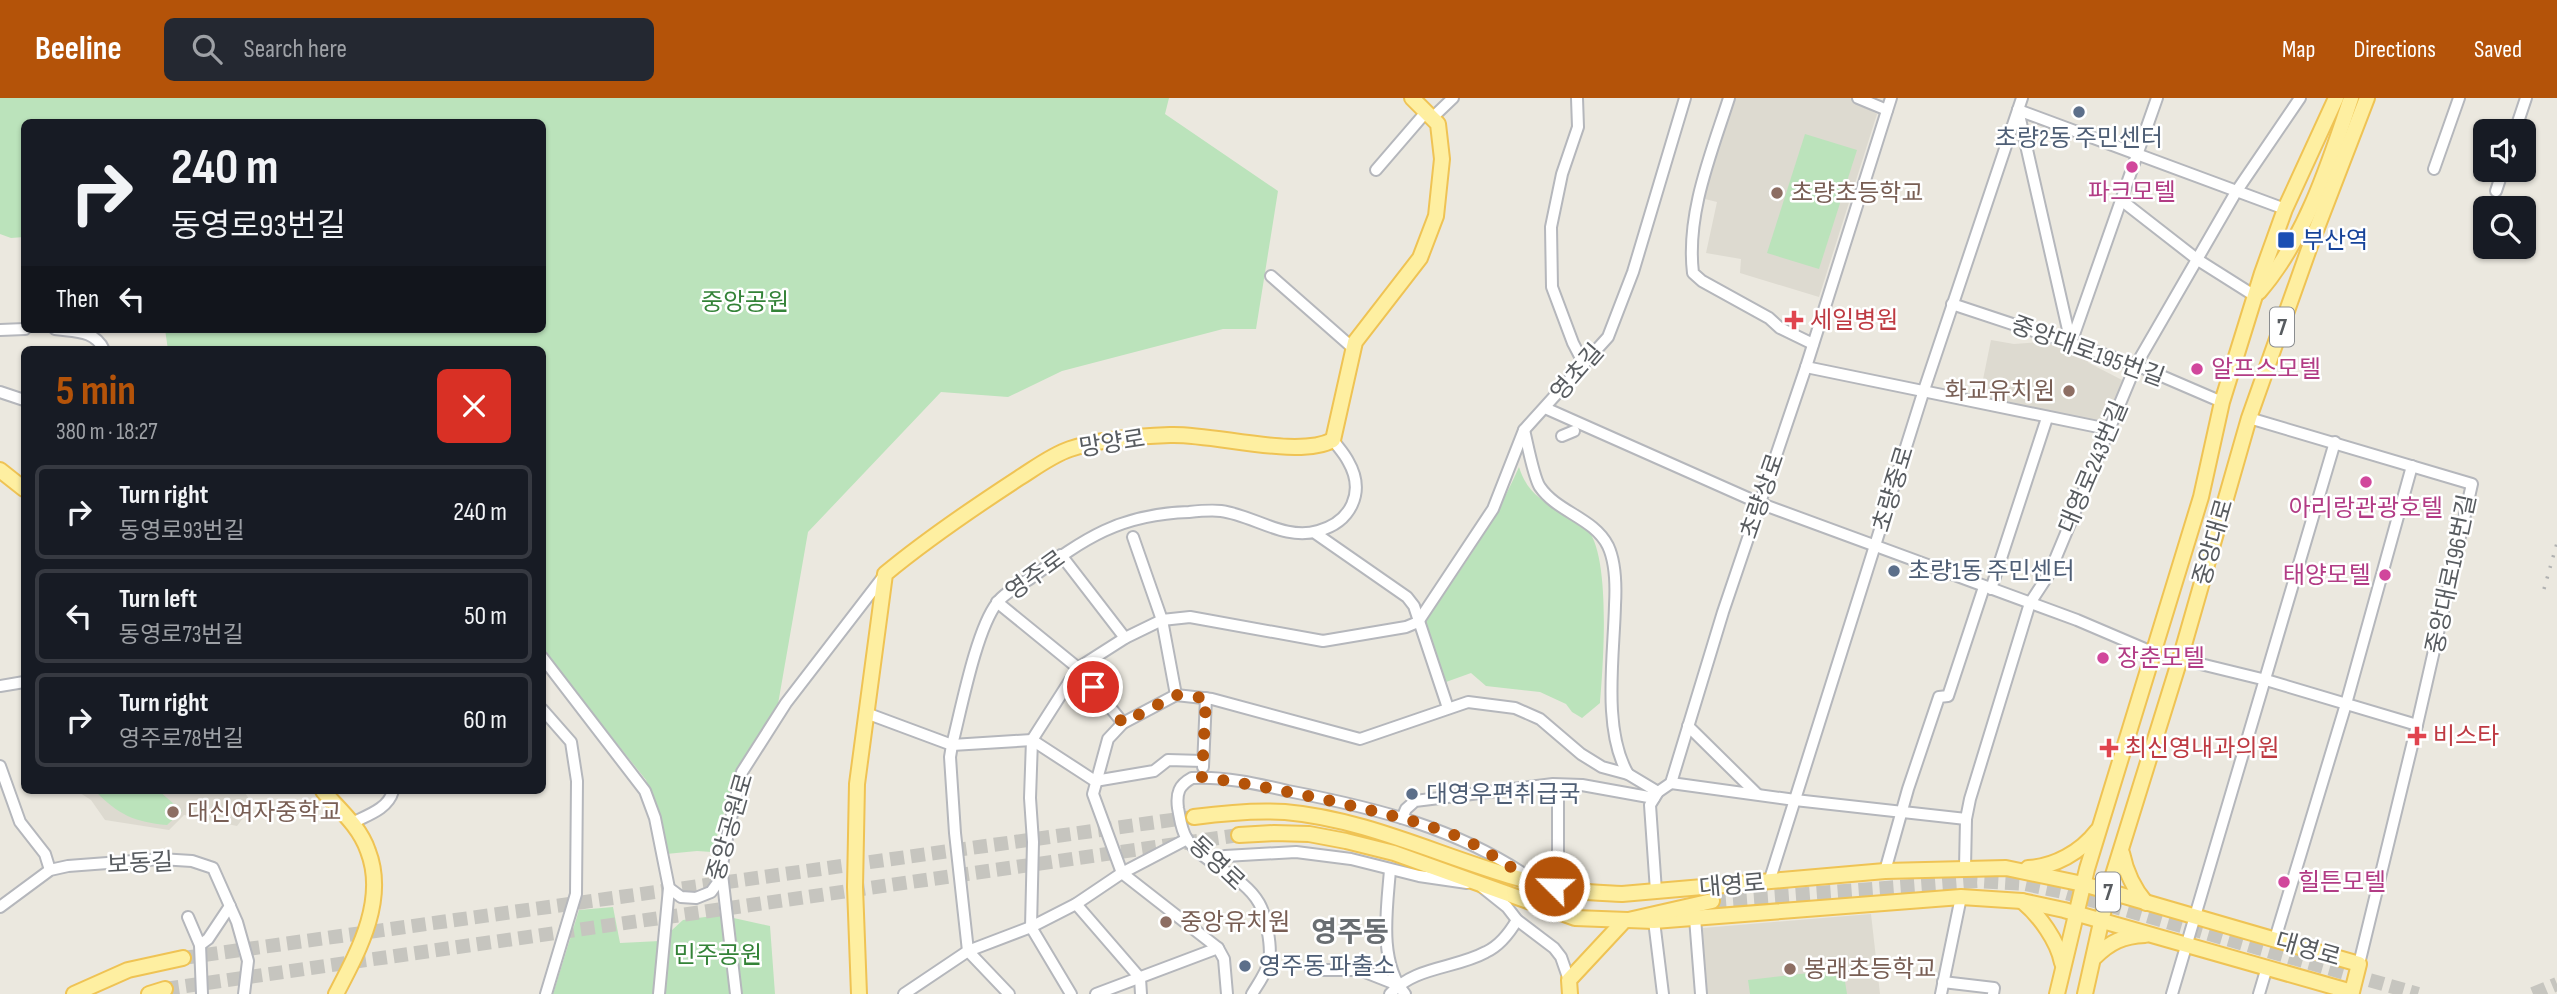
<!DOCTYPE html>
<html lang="en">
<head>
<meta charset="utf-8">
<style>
	:root { --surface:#171b24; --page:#242831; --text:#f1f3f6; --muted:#9ea1a6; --line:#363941; --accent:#b45309 }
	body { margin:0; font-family:"Sofia Sans Condensed","Noto Sans KR",sans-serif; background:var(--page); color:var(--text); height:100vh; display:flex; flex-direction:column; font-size:26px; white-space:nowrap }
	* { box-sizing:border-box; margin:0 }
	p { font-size:23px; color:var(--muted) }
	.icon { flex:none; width:38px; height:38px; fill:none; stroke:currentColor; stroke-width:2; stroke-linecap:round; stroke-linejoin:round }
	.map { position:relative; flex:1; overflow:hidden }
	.panel { position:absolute; left:21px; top:248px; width:525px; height:448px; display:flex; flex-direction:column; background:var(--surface); border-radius:10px; box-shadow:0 2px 5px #0004 }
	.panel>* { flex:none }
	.top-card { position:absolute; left:21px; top:21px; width:525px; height:214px; border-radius:10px; box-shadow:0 2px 5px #0004; background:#171b24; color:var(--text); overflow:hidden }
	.controls { position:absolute; left:2473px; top:21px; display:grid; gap:14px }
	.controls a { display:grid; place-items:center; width:63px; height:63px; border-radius:10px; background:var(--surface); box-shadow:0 2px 5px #0004; font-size:35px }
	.pin { position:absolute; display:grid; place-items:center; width:60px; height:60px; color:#fff; margin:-30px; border:4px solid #fff; border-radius:50%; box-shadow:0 2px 7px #0007 }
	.me { position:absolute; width:77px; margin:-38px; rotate:293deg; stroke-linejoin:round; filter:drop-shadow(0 0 5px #0008) }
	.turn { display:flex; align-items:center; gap:24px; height:147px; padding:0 35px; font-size:32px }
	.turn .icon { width:91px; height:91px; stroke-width:2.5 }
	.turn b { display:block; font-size:49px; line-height:60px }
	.then { display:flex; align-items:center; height:66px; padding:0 35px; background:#0003; gap:14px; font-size:26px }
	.round { display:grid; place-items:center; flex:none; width:74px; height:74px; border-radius:10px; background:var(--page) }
	.overview { display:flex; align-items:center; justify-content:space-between; height:119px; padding:0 35px }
	h1 { font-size:42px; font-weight:700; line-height:52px; color:var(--accent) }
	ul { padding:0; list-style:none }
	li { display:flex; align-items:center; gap:21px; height:94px; margin:0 14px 10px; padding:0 21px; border:4px solid var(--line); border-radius:10px }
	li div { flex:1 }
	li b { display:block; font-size:26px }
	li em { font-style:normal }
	header { display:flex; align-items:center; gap:42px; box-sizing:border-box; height:98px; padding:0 35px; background:var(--accent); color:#fff }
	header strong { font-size:33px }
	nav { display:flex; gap:38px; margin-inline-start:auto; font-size:24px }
	.search { width:490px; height:63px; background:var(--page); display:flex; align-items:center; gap:18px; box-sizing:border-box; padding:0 24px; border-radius:10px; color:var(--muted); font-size:26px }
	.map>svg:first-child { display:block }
	.education { fill:#dddad0 }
	.green { fill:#bbe3bb }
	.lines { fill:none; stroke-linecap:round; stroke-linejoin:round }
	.major-tunnel { stroke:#c6c5bf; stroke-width:14; stroke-dasharray:14 7; stroke-linecap:butt }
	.minor-casing { stroke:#b5b7bc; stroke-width:14 }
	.major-casing { stroke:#efc354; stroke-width:18 }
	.minor { stroke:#fff; stroke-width:10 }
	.major { stroke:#feefa1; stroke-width:14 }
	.rail { stroke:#b1b2b2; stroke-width:3.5; stroke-dasharray:2 9; stroke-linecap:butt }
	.route { stroke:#b45309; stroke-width:12; stroke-dasharray:0 21.6 }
	.service-dot { fill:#5c6f8a; stroke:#fff; stroke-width:2.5 }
	.hotel-dot { fill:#d1479c; stroke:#fff; stroke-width:2.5 }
	.education-dot { fill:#8d6e63; stroke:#fff; stroke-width:2.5 }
	.transit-dot { fill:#1a4fb4; stroke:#fff; stroke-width:2.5 }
	.health-dot { fill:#e0444e; stroke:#fff; stroke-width:2.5 }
	.labels { text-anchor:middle; stroke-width:5; stroke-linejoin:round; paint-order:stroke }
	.shield { fill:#fff; stroke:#8a8d90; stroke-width:2 }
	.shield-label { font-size:23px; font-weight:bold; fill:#585c60 }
	.service-label { font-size:24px; fill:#4e5e75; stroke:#fff; text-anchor:start }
	.hotel-label { font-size:24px; fill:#b23c85; stroke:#fff; text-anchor:start }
	.education-label { font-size:24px; fill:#785e54; stroke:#fff; text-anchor:start }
	.transit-label { font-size:24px; fill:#164399; stroke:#fff; text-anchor:start }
	.park-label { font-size:24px; fill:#348338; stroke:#fff }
	.health-label { font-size:24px; fill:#be3a42; stroke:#fff; text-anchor:start }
	.street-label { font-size:24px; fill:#585c60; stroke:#fff }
	.quarter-label { font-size:28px; font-weight:bold; fill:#696e72; stroke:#fff }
</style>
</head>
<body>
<header>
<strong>Beeline</strong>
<div class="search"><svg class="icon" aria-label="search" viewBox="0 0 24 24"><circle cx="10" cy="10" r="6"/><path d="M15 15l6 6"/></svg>Search here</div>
<nav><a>Map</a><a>Directions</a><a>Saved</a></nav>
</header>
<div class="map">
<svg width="2557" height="896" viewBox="0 0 2557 896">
	<rect width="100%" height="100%" fill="#ebe8df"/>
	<g class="education">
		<polygon points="1732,0 1850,0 1877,16 1819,199 1740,175 1741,161 1706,155 1717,104 1701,100"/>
		<polygon points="1991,242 2014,246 2042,244 2080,255 2089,265 2124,283 2105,326 1979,301"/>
		<polygon points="77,693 244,693 249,701 250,711 237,728 184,717 169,732 105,722 91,702"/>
		<polygon points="1871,816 1880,896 1706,896 1700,845 1703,830"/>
	</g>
	<g class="green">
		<polygon points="0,0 1169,0 1165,16 1278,93 1256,231 1223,231 1062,273 1008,299 941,294 808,434 778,606 737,671 712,754 697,753 666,756 659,719 646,682 543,553 542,252 168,252 165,231 542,231 542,24 24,24 24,139 11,140 0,136"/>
		<polygon points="1805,36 1857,52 1819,171 1767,155"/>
		<path d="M1519,369c12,38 40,38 66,60 27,23 18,140 15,176l-18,15 -10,-6 -6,-8 -26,-12 -54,-6 -15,-13 -25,9 -25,-56c37,-51 73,-102 98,-159z"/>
		<path d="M95,693h64l23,20 -15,14c-33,-3 -48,-10 -72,-34z"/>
		<polygon points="613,809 620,845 660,843 683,822 720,817 770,828 775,896 553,896 579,812"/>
		<polygon points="1843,871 1847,896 1750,896 1748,882"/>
	</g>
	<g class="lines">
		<g class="major-tunnel">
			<polyline points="1712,803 1977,783 2025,786 2063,794 2418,896"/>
			<polyline points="183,860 1193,719"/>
			<polyline points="165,891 1239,737"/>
			<polyline points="2533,896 2557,886"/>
		</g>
		<defs>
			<g id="minor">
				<polyline points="1577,0 1578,29 1562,76 1551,129 1552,189 1573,245 1584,266"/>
				<path d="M1729,0c-18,56 -43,116 -36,175l9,8 67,37 11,10 33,16"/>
				<polyline points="1858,0 1887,12"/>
				<polyline points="2018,12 2285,111"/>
				<polyline points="2018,12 2071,245"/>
				<polyline points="1432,20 1453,0"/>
				<polyline points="2515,33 2526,0"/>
				<polyline points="2434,71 2459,0"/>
				<polyline points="1376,72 1426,14"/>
				<polyline points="2496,93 2503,72"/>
				<polyline points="2121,102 2198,162 2255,198"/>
				<polyline points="1271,178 1354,251"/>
				<polyline points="1952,206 2136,267 2222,304"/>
				<path d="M55,231c20,3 40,1 49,21"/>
				<polyline points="0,232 25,231"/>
				<polyline points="2071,245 2157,0"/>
				<polyline points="1806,269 2108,331"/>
				<polyline points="0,294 24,302"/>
				<polyline points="1545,310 1759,405 2077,522 2152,554"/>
				<polyline points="2249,320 2472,386 2417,627 2359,866"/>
				<path d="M1524,332c3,12 10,49 16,57 17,25 54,31 68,59 8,17 8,41 7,59 -1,50 -13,124 13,169"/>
				<polyline points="1562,338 1574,333"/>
				<polyline points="1315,435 1407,499 1414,508 1448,610"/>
				<polyline points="1133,439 1162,522 1176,597"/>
				<polyline points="1061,457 1125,540"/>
				<polyline points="1991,491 2047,320"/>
				<polyline points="997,504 1078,570 1123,625"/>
				<polyline points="542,559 645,693 655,720 669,790 681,799 696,800 711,794 719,783 729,729 742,674 786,605 883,479"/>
				<polyline points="2180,561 2266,582 2417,627"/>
				<polyline points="0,588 24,584"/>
				<polyline points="1176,597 1212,601 1360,641 1468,604 1515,610 1540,621 1581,656 1602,669 1628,676 1658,694"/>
				<polyline points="1176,597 1123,625 1108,641 1093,696 1122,775 1218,850 1224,861 1227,896"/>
				<polyline points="542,611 571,644 577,683 576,796 546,896"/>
				<polyline points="866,615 952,647 1032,642 1095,683 1154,673 1168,662 1203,663"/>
				<polyline points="1688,628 1757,696"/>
				<polyline points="0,668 20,724 45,756 50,772"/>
				<polyline points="1203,669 1206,600"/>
				<polyline points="1671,685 1795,702 1966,721"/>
				<polyline points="1402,720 1406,711 1415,703 1553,686 1582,687 1654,700"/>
				<path d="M352,725c16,-8 36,-14 41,-32"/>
				<polyline points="1212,764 1225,758 1296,754 1351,761 1419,778 1467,785"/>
				<polyline points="1965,770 1966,721 1970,701 2030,505 2049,476 2136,267 2236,94 2300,0"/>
				<path d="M1390,772c-3,39 -12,92 15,124"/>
				<polyline points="1885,773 1908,691 1939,599 1948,598 1984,489"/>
				<polyline points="722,776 736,896"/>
				<polyline points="1769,784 1923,295 2022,0"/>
				<polyline points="1554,788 1558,758 1558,687"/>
				<polyline points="1482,789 1507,809 1517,822 1554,850 1561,859 1569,882"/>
				<polyline points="1656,793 1650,707 1658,694 1671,685 1723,514 1806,269 1891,0"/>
				<polyline points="1076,806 1140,880 1141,896"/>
				<polyline points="0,809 50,772 68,768 160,761 192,763 213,770 237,824 248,863 244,896"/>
				<polyline points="188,819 200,847 202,896"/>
				<polyline points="1695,820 1701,896"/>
				<polyline points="1654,823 1663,896"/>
				<polyline points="2275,841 2346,606 2412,368"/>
				<polyline points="200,847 208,841 230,808"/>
				<polyline points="1311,872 1360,872 1398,887"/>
				<polyline points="1943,884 1994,890 1993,896"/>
				<polyline points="659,896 669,790"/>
				<polyline points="904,896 968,853 1031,829 1076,806 1122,775 1187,741"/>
				<path d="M1009,896l-41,-43 -13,-118 -5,-76 2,-12c9,-35 24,-115 45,-142 7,-10 23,-18 34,-25 54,-40 89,-64 158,-66 10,-1 22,-2 32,-1 32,4 64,30 97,20 33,-9 48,-39 30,-70 -4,-8 -10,-14 -15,-21"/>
				<polyline points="1071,896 1031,829 1033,744 1030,700 1032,642 1078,570 1125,540 1162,522 1190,519 1323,543 1406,529 1418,524 1493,411 1524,332 1608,239 1633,174 1685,0"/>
				<polyline points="1096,896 1218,850"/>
				<path d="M1252,896c6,-10 15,-22 17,-33 3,-14 -3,-46 -10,-58 -16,-28 -54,-38 -72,-64 -6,-9 -7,-21 -9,-31 -2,-15 1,-23 14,-30 31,-2 66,6 96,13 88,17 170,37 245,89"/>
				<path d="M1390,896c25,-28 65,-25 96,-42 13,-6 24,-20 31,-32"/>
				<polyline points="1941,896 1961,799"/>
				<polyline points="2172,896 2335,344"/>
				<polyline points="2259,896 2267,869"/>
			</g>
			<g id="major">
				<path d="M2259,194c46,-53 70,-128 92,-194"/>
				<polyline points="0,372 24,391"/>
				<path d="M323,693c16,18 37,36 45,60 19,49 -10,101 -32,143"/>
				<path d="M1194,719c30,-4 61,-7 91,-5 103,9 193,66 294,79 14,2 29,2 43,3l263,-23 121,-3 77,16 276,80 -7,28 -288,-82 -42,-9 -61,-4 -307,24 -79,-3 -181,-65 -48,-12 -37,-7 -35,-1 -35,2"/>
				<path d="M2122,755c4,19 11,35 24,50"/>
				<path d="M2028,770c26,-1 53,-16 69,-37"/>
				<path d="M2022,803c17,14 36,40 40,62"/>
				<path d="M2095,859c15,-15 28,-21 50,-22"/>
				<polyline points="74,896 128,872 183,860"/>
				<polyline points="149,896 165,891"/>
				<path d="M859,896l-4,-107 2,-103 28,-210c42,-35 88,-66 134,-96 16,-10 33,-23 51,-29 30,-10 68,-13 100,-14 43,-2 127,24 163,5l22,-98 65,-84 16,-42 6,-57 -4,-35 -26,-26"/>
				<polyline points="1570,896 1569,882 1624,823 1712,803"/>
				<polyline points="2057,896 2087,771 2201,399 2222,304 2262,175 2285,111 2336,0"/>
				<polyline points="2085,896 2108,793 2180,561 2249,320 2310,148 2367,0"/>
			</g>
		</defs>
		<use href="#minor" class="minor-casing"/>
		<use href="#major" class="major-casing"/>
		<use href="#minor" class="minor"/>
		<use href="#major" class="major"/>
		<polyline class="rail" points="2544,491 2557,445"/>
	</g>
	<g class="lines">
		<path class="route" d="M1093,589l30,36 53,-28 30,3 -4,79c54,8 106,18 159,31 33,8 67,16 98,29 33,14 61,42 95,49"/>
	</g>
	<g class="service-dot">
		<circle cx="2079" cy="14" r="7"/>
		<circle cx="1894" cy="473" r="7"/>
		<circle cx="1412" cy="696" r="7"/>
		<circle cx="1245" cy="868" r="7"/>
	</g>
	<g class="hotel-dot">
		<circle cx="2132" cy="69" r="7"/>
		<circle cx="2197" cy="271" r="7"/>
		<circle cx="2366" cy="384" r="7"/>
		<circle cx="2385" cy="477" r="7"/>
		<circle cx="2103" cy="560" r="7"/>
		<circle cx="2284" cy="784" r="7"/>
	</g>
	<g class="education-dot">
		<circle cx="1777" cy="95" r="7"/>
		<circle cx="2069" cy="293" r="7"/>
		<circle cx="173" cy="714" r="7"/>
		<circle cx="1166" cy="824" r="7"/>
		<circle cx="1790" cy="871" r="7"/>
	</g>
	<rect class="transit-dot" x="2277" y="133" width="18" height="18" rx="3.5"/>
	<g class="health-dot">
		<path d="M1790.5 211.5h7v7h7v7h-7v7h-7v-7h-7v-7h7z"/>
		<path d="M2413.5 627.5h7v7h7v7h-7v7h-7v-7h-7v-7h7z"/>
		<path d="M2105.5 639.5h7v7h7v7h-7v7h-7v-7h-7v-7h7z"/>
	</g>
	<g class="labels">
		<g class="shield">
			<rect x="2270" y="209.5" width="24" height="39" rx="5"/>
			<rect x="2096" y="774.5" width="24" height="39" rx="5"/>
		</g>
		<g class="shield-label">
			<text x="2282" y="237">7</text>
			<text x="2108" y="802">7</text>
		</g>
		<g class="service-label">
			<text x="2079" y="48" text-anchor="middle">초량2동 주민센터</text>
			<text x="1908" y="481">초량1동 주민센터</text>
			<text x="1426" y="704">대영우편취급국</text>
			<text x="1259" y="876">영주동 파출소</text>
		</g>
		<g class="hotel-label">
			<text x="2132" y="102" text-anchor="middle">파크모텔</text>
			<text x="2211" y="279">알프스모텔</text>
			<text x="2366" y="418" text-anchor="middle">아리랑관광호텔</text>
			<text x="2371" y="485" text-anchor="end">태양모텔</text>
			<text x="2117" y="568">장춘모텔</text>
			<text x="2298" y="792">힐튼모텔</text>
		</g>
		<g class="education-label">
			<text x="1791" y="103">초량초등학교</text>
			<text x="2055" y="301" text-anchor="end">화교유치원</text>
			<text x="187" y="722">대신여자중학교</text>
			<text x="1180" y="832">중앙유치원</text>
			<text x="1804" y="879">봉래초등학교</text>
		</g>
		<g class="transit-label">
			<text x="2302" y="150">부산역</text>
		</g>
		<g class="park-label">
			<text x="745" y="212">중앙공원</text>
			<text x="718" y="865">민주공원</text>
		</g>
		<g class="health-label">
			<text x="1810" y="230">세일병원</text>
			<text x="2433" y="646">비스타</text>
			<text x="2125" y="658">최신영내과의원</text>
		</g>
		<g class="street-label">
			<text transform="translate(2088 253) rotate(20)" y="8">중앙대로195번길</text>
			<text transform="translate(1577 274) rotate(-49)" y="8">영초길</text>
			<text transform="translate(1112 345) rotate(-9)" y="8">망양로</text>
			<text transform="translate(2093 369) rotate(-67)" y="8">대영로243번길</text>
			<text transform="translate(1893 391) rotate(-73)" y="8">초량중로</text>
			<text transform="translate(1762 398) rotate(-71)" y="8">초량상로</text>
			<text transform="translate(2213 444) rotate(-74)" y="8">중앙대로</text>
			<text transform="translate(2451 476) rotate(-78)" y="8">중앙대로196번길</text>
			<text transform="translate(1035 477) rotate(-36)" y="8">영주로</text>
			<text transform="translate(730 729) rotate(-74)" y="8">중앙공원로</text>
			<text transform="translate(140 765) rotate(-3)" y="8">보동길</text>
			<text transform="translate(1217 765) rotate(43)" y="8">동영로</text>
			<text transform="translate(1732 787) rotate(-5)" y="8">대영로</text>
			<text transform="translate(2308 851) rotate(16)" y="8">대영로</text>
		</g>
		<g class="quarter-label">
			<text x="1350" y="843">영주동</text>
		</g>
	</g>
</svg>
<div class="controls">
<a><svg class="icon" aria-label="sound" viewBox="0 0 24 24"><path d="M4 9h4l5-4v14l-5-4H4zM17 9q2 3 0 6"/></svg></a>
<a><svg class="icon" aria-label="search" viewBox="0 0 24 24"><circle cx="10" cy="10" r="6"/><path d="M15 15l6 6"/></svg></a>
</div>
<div class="pin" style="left:1093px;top:589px;background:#d93025"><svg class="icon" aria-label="arrive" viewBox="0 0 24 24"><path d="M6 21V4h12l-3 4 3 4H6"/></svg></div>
<svg class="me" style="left:1554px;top:788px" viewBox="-20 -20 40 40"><circle r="17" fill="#b45309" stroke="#fff" stroke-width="3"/><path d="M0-11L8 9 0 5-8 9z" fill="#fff"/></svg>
<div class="top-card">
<div class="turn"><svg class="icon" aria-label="right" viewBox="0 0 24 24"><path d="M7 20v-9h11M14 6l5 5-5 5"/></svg><div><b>240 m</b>동영로93번길</div></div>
<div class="then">Then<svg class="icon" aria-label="left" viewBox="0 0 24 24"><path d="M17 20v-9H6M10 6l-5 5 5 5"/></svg></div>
</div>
<section class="panel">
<div class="overview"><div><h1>5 min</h1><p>380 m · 18:27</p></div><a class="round" style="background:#d93025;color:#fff"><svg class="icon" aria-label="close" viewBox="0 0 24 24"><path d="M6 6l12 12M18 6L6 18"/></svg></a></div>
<ul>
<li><svg class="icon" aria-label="right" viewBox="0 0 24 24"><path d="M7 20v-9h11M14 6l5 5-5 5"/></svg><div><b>Turn right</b><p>동영로93번길</p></div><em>240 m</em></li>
<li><svg class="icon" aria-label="left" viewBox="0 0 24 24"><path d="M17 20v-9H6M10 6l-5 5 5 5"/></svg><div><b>Turn left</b><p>동영로73번길</p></div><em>50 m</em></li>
<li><svg class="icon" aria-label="right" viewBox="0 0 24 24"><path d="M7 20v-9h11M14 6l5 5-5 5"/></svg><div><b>Turn right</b><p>영주로78번길</p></div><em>60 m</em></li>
</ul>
</section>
</div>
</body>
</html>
